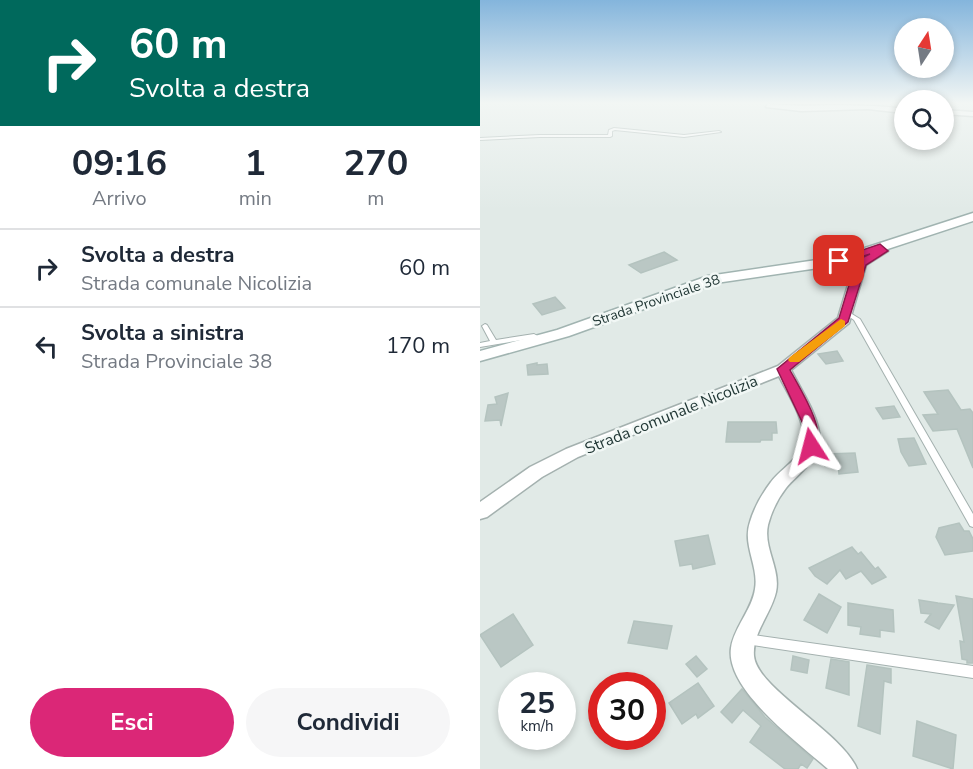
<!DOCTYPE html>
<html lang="it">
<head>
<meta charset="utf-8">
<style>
	:root { --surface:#fff; --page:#f6f6f7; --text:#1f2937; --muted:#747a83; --line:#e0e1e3; --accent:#db2777 }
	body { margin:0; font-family:"Nunito Sans",sans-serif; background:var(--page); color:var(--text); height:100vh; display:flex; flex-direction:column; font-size:22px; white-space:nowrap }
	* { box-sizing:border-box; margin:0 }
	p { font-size:20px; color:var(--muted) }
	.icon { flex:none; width:33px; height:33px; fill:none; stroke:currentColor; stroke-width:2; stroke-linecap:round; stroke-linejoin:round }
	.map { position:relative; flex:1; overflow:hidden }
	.panel { display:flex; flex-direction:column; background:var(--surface); width:480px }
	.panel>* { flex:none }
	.top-card { background:#00695c; color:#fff; overflow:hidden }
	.needle { width:39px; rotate:12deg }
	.controls { position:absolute; left:414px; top:18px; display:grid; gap:12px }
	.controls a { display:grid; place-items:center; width:60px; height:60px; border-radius:50%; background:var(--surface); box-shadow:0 3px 9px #0003; font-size:30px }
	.speed { position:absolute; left:18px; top:672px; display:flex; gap:12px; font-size:30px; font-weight:700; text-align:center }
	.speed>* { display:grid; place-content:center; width:78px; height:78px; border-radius:50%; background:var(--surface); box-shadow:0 3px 9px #0003; line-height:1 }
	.speed small { font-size:15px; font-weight:400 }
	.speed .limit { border:9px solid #d22; background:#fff; color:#111 }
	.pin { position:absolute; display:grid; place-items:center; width:51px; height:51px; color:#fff; margin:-26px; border-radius:12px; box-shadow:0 3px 9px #0006 }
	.me { position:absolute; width:66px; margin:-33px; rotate:351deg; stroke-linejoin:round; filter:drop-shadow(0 0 4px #0008) }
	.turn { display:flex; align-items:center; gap:21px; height:126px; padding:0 30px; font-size:27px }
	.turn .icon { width:78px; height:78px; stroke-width:2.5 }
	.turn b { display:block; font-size:42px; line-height:51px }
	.eta { display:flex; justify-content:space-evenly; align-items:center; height:102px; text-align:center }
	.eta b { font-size:36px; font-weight:700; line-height:42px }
	.button { display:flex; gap:12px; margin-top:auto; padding:12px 30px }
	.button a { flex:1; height:69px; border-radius:36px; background:var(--accent); color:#fff; font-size:24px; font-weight:700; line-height:69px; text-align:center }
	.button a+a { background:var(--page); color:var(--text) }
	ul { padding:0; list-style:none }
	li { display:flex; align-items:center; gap:18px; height:78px; padding:0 30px; border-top:2px solid var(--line) }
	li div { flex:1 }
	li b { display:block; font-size:22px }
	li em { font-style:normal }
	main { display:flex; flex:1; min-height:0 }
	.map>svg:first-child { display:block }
	.building { fill:#bac7c4; stroke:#b4c3bf; stroke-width:1.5 }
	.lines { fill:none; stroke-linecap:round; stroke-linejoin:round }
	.lane-casing { stroke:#a4b1af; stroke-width:2 }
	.street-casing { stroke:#a4b1af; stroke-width:3 }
	.secondary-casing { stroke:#a1b4b1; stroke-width:3 }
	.lane { fill:#fff; fill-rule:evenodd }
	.street { fill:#fff; fill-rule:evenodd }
	.secondary { fill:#fff; fill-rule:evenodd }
	.route { fill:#db2777; stroke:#8e194d; stroke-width:1.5 }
	.slow { fill:#f59e0b }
	.labels { text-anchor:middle; stroke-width:5; stroke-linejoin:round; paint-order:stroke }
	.far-street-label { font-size:14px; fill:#233937; stroke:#f1f7f5 }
	.street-label { font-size:16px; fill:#233937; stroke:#f1f7f5 }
</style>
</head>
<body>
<main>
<section class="panel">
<div class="top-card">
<div class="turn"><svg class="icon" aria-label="right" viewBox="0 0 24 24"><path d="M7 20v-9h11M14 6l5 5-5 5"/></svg><div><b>60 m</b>Svolta a destra</div></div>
</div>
<div class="eta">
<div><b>09:16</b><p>Arrivo</p></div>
<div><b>1</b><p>min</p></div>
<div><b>270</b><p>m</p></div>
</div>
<ul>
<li><svg class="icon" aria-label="right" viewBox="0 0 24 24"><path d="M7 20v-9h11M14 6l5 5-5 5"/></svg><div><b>Svolta a destra</b><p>Strada comunale Nicolizia</p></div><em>60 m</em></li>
<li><svg class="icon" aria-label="left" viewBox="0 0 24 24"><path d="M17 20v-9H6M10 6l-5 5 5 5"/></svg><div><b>Svolta a sinistra</b><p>Strada Provinciale 38</p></div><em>170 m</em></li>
</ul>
<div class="button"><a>Esci</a><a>Condividi</a></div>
</section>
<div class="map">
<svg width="493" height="769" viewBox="0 0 493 769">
	<rect width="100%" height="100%" fill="#e1eae7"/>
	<g class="building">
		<polygon points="184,252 197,260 161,273 149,265"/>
		<polygon points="75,297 85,308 62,315 53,304"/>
		<polygon points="357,351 363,361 346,364 338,354"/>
		<polygon points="57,363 57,365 67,364 68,374 48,375 47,365"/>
		<polygon points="468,390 481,410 490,409 493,413 493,468 477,429 453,431 443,415 458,414 444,392"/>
		<polygon points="28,393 21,426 20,420 5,421 8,405 17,404 15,397"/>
		<polygon points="414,406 420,417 403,419 396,408"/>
		<polygon points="248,422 296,422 297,433 292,433 292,440 281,440 280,442 246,442"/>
		<polygon points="434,438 446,464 429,466 421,452 418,439"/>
		<polygon points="375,453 378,472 359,474 358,466 345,466 346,454"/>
		<polygon points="479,523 484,531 489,531 493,539 493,551 465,555 456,537 459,528"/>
		<polygon points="228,535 235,564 213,569 212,564 200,566 195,541"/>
		<polygon points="372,547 378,554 381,552 395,569 398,567 406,577 392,584 381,571 366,579 360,570 347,584 335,576 329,568"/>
		<polygon points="339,594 361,607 347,633 324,620"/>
		<polygon points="476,596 493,599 493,663 487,663 487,660 482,659 480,641 484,642"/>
		<polygon points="439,600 458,603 474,605 459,629 445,622 451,614 441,613"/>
		<polygon points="368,603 413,610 414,632 400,630 400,637 380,634 381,627 368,625"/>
		<polygon points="33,614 53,645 21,667 0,635"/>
		<polygon points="154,621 192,626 187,649 148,643"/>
		<polygon points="216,656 227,669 217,677 206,664"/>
		<polygon points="313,656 329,660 327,673 311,670"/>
		<polygon points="351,659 369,662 369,695 346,688"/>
		<polygon points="387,665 411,669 411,683 404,681 400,734 378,726"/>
		<polygon points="218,683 234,706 218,718 216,714 202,724 189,703"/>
		<polygon points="262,689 285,717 333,759 327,768 321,764 318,769 305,769 270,742 281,726 263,710 252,723 241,712"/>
		<polygon points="437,721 476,735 473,769 433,756"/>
	</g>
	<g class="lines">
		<defs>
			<g id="lane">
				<polygon points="134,128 204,135 239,131 241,132 204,137 135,130 132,131 132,136 130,137 60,137 0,140 0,138 60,135 128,135 129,130"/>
				<polygon points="367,311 380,319 493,514 493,527 490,526 374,320 364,313"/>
				<polygon points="5,324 7,325 16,340 54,334 63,339 60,341 53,338 0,347 0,343 10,341 2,326"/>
				<polygon points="266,634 493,666 493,678 266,644 262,643 260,639 262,635"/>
			</g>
			<g id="street">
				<path d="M288,104c45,4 91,-2 136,5v4l-36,-4 -67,2 -35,-4z"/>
				<polygon points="464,110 493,112 493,116 464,114"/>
				<path d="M400,244l8,7 -22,14 -17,58 -58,47c10,20 24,40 28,62 6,25 -20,40 -33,56 -8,10 -15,25 -18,37 -5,23 13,44 8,67 -5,22 -24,41 -22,64 3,33 88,76 103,113h-29c-28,-25 -103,-79 -97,-121 3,-21 21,-38 24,-59 4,-23 -13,-44 -5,-67 4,-14 12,-28 21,-40 10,-14 32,-24 33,-43 0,-21 -16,-45 -25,-63l-201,81 -36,20 -55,40 -7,2v-17l50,-35 36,-18 212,-83 60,-48 16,-53 5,-6 18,-9 -2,-3z"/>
			</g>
			<polygon id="secondary" points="493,213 493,221 359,265 236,283 89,336 0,361 0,351 77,330 228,276 357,257"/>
		</defs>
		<use href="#lane" class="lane-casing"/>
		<use href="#street" class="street-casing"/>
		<use href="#secondary" class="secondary-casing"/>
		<use href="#lane" class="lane"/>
		<use href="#street" class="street"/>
		<use href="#secondary" class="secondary"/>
	</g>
	<linearGradient id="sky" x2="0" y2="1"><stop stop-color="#84b5dc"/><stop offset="0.49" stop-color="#f2f6f4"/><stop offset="1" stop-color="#f2f6f4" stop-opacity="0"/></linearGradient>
	<rect width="493" height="210" fill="url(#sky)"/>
	<path class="route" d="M400,244l8,7 -22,14 -18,57 -58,48c10,19 37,60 26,80h-10l-3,-4v-22l-26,-55 62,-51 16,-53 4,-6 11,-5 -31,10 -5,-3 2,-2z"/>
	<polygon class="slow" points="361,319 365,321 365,326 319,362 310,362 308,360 310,357"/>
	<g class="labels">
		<g class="far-street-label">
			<text transform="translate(176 300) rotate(-19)" y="5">Strada Provinciale 38</text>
		</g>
		<g class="street-label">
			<text transform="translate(191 414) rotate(-22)" y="6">Strada comunale Nicolizia</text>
		</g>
	</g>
</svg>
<div class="controls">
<a><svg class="needle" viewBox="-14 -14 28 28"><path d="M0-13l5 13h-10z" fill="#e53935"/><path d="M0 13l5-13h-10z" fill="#747a83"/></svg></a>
<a><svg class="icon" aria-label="search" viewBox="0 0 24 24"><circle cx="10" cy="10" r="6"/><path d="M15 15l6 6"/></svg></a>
</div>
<div class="speed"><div>25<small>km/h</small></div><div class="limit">30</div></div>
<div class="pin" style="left:359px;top:261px;background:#d93025"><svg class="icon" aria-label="arrive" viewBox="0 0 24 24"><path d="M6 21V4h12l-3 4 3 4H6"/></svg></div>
<svg class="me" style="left:331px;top:446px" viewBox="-20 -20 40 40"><path d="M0-17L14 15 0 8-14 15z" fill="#db2777" stroke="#fff" stroke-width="4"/></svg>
</div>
</main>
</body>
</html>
